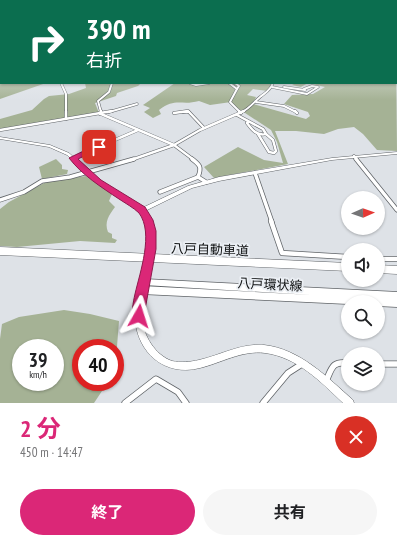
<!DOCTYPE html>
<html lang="ja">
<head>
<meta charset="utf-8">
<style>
	:root { --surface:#fff; --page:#f6f6f6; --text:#202124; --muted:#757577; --accent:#db2777 }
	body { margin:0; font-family:"PT Sans Narrow","Noto Sans JP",sans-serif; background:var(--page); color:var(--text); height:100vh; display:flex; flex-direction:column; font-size:15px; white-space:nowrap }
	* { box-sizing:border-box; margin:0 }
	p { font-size:13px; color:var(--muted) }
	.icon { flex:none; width:22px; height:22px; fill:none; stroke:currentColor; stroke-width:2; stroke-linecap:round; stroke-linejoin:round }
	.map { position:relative; height:403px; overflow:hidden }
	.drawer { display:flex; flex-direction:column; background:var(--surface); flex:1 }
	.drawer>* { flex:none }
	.banner { position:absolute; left:0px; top:0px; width:397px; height:84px; box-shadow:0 1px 3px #0004; background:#0b6e4f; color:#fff; overflow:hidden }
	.needle { width:26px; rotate:88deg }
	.controls { position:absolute; left:341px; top:191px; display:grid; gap:8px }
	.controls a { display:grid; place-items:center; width:44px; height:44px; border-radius:50%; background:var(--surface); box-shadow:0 1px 3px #0004; font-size:20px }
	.speed { position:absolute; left:12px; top:339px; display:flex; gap:8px; font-size:20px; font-weight:700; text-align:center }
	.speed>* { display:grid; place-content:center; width:52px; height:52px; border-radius:50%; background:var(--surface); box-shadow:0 1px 3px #0004; line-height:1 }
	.speed small { font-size:10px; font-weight:400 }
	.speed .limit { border:6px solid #d22; background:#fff; color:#111 }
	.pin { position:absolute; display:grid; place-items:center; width:34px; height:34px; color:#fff; margin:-17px; border-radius:8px; box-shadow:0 2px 6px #0006 }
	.me { position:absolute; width:44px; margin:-22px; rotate:6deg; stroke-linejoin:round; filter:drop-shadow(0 0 3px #0008) }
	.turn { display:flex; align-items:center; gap:14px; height:84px; padding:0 20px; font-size:18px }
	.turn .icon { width:52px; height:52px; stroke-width:2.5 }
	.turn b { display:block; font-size:28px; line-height:34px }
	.round { display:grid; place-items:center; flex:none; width:42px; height:42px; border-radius:21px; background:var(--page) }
	.summary { display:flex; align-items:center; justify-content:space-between; height:68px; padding:0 20px }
	h1 { font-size:24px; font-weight:700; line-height:30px; color:var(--accent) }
	.primary-button { display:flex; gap:8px; margin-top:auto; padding:8px 20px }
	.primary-button a { flex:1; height:46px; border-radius:24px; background:var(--accent); color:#fff; font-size:16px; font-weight:700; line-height:46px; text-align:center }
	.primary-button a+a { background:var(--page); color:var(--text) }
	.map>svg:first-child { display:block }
	.forest { fill:#a5b295; fill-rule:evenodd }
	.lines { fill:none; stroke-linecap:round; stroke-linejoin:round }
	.street-far4-casing { stroke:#606468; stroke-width:3 }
	.street-far3-casing { stroke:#606468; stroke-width:3.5 }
	.street-far2-casing { stroke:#606468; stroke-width:5 }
	.street-far1-casing { stroke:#606468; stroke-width:6 }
	.street-casing { stroke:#606468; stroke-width:7 }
	.secondary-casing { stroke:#606468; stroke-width:1 }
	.primary-casing { stroke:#606468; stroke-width:1.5 }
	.highway-casing { stroke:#606468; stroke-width:1 }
	.street-far4 { stroke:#fff; stroke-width:2 }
	.street-far3 { stroke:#fff; stroke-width:2.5 }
	.street-far2 { stroke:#fff; stroke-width:3.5 }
	.street-far1 { stroke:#fff; stroke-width:4.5 }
	.street { stroke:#fff; stroke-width:5.5 }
	.secondary { fill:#fff; fill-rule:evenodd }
	.primary { fill:#fff; fill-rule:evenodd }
	.highway { fill:#fff; fill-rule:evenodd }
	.secondary-bridge-casing { stroke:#606468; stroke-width:8; stroke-linecap:butt }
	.secondary-bridge { stroke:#fff; stroke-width:6 }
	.route { fill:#db2777; stroke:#8e194d }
	.labels { text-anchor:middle; stroke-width:3.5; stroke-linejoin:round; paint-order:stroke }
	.near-street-label { font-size:13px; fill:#0e1011; stroke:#ebeff4 }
</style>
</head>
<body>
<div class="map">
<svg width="397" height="403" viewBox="0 0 397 403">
	<rect width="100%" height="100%" fill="#dee2e7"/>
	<g class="forest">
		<path d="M396,44l1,107 -20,-1 -14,-16 -9,-7 -16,2 -14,5 -28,-3h-21l13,33 -74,14 -10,-11 34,-20 26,13 19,3 -6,-21 -6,-12 -35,-23 -5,-5 -21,3 -11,-4c-18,5 -23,-4 -40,9l2,4 -8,4 -9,-6 6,-4 -7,-3 32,-22h97l-4,8 -15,-2 -6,6 9,2 -3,7 53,15 4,-3 -2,-4 -24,-8 8,-9 21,-1 12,-7 -17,-4 -7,4 -9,-2 4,-2h100z"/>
		<polygon points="0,61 1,83 46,83 0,99"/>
		<polygon points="85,83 141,83 138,86 117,93 116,96 95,103 99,113 0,130 0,119 32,110 44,99 49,96 69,94 86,88"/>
		<polygon points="56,159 62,165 62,169 68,170 67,174 42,179 39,167"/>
		<path d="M86,176l26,18 -3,7 6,6c-6,8 -11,15 -7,25l4,2v4l5,2 -2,3 -35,-2 -63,6 -17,-1v-37l9,-7 37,-20z"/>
		<path d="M64,310l26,4 29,7 -4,51v-24h-34v34h27l-14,21h-94v-64l2,-15 17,-7zM21,348h34v34h-34z"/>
	</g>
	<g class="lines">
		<defs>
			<g id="street-far4">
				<polyline points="61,83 66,94 66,112"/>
				<polyline points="190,83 196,85 209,83"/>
				<polyline points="229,83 237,89 230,102 240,112"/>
				<polyline points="235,83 239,86 237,89"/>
				<polyline points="272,87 307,94 318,87 312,86 304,89"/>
				<polyline points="284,87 305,90"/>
				<polyline points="256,102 284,106 296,112"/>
				<polyline points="101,112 98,101 109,92 112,83"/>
				<polyline points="109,112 137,104"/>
				<polyline points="183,112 189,112"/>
				<path d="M242,112c8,-4 11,-9 18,-15 6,-5 10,-6 13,-14"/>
			</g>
			<g id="street-far3">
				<polyline points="66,111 66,119"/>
				<polyline points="239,111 241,113"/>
				<polyline points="295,111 297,113"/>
				<polyline points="174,113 188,111 204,128"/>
				<polyline points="100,114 101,111"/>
				<polyline points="101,114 174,145 194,160"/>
				<path d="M237,115l26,14 3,5c-9,2 -14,-4 -19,-11l1,-1"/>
				<polyline points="0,130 112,111"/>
				<polyline points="258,134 269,152 274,153 276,151 273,140 266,134"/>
				<polyline points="354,156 357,160"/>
				<polyline points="73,158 138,130"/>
				<polyline points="131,160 174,145 200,130 244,111"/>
			</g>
			<g id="street-far2">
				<path d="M192,159c8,6 10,8 6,18"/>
				<polyline points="356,159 397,210"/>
				<polyline points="255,173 272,222"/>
				<polyline points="160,192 198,177 206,182"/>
				<polyline points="0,200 24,192 42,181 70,177 134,159"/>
			</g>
			<g id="street-far1">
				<polyline points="271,221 282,253 348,257"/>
				<polyline points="378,259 397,259"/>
			</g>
			<g id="street">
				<polyline points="378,364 397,364"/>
				<path d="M326,381c6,-13 6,-20 22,-18"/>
				<polyline points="125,403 156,379 178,392 186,403"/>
				<polyline points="263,403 288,373 302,364"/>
			</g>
			<g id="secondary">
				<path d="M0,137l50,8 19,8 31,28 42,27 46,-22 31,-9 113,-19 65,-6v2l-65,6 -113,21 -27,7 -47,23c9,15 9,21 8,38l-1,2 -2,1 -2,-1 -1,-2 1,-18 -3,-11 -5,-9 -44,-28 -29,-28 -18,-8 -49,-8z"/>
				<path d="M145,270l2,1 1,2c-3,15 -7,30 -6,45 1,17 13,37 30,43 9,2 18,1 27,-1 22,-5 42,-17 65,-15 36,4 63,32 89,55l1,3h-11c-22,-21 -46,-46 -78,-50 -23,-3 -44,10 -65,15 -35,9 -63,-15 -65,-50 -1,-15 4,-30 7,-45l1,-2z"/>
			</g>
			<polygon id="primary" points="144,279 397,292 397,307 378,306 378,302 348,302 348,304 142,294 139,293 138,290 139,287 142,286 313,295 144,285 141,284 140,282 141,280"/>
			<g id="highway">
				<polygon points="0,247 348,263 348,271 0,255"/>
				<polygon points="378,265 397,266 397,274 378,273"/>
			</g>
		</defs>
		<use href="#street-far4" class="street-far4-casing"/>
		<use href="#street-far3" class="street-far3-casing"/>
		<use href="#street-far2" class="street-far2-casing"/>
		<use href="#street-far1" class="street-far1-casing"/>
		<use href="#street" class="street-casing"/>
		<use href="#secondary" class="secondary-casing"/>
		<use href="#primary" class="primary-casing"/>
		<use href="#highway" class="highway-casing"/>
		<use href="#street-far4" class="street-far4"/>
		<use href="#street-far3" class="street-far3"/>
		<use href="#street-far2" class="street-far2"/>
		<use href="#street-far1" class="street-far1"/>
		<use href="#street" class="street"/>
		<use href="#secondary" class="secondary"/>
		<use href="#primary" class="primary"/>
		<use href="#highway" class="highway"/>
		<defs>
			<polyline id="secondary-bridge" points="145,273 150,249"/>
		</defs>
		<use href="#secondary-bridge" class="secondary-bridge-casing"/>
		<use href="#secondary-bridge" class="secondary-bridge"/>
	</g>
	<linearGradient id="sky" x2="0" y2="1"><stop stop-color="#7ba3cc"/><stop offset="0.44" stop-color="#f0f2f4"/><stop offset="1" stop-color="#f0f2f4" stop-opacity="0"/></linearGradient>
	<rect width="397" height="100" fill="url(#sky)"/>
	<path class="route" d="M96,145h3l4,2 -25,12 23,21 44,27 8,13 3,11v18l-13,72 -4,2 -5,-2c-3,-8 -1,-18 1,-27 5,-22 19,-61 4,-81 -5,-5 -14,-10 -20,-14 -18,-12 -37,-24 -50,-41z"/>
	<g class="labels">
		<g class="near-street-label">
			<text transform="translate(210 249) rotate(2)" y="5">八戸自動車道</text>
			<text transform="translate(270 284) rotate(3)" y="5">八戸環状線</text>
		</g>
	</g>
</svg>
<div class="controls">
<a><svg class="needle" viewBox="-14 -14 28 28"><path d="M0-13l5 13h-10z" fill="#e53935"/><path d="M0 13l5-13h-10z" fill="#757577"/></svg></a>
<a><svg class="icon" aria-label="sound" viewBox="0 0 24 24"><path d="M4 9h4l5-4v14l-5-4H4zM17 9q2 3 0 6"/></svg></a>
<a><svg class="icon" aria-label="search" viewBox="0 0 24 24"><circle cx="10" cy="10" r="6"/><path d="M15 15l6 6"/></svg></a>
<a><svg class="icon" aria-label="layers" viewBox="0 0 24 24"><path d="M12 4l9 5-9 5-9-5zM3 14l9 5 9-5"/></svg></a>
</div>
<div class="speed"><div>39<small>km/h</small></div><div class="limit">40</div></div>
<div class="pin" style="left:99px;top:147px;background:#d93025"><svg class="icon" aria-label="arrive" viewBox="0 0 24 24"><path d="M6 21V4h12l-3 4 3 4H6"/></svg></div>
<svg class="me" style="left:139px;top:316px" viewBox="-20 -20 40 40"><path d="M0-17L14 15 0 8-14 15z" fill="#db2777" stroke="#fff" stroke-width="4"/></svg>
<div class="banner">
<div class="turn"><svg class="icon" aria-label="right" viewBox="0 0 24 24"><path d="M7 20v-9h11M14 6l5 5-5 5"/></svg><div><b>390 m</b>右折</div></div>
</div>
</div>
<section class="drawer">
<div class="summary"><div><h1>2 分</h1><p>450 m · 14:47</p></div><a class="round" style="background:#d93025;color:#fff"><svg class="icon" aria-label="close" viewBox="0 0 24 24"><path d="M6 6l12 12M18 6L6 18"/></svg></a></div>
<div class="primary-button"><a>終了</a><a>共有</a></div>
</section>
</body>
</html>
